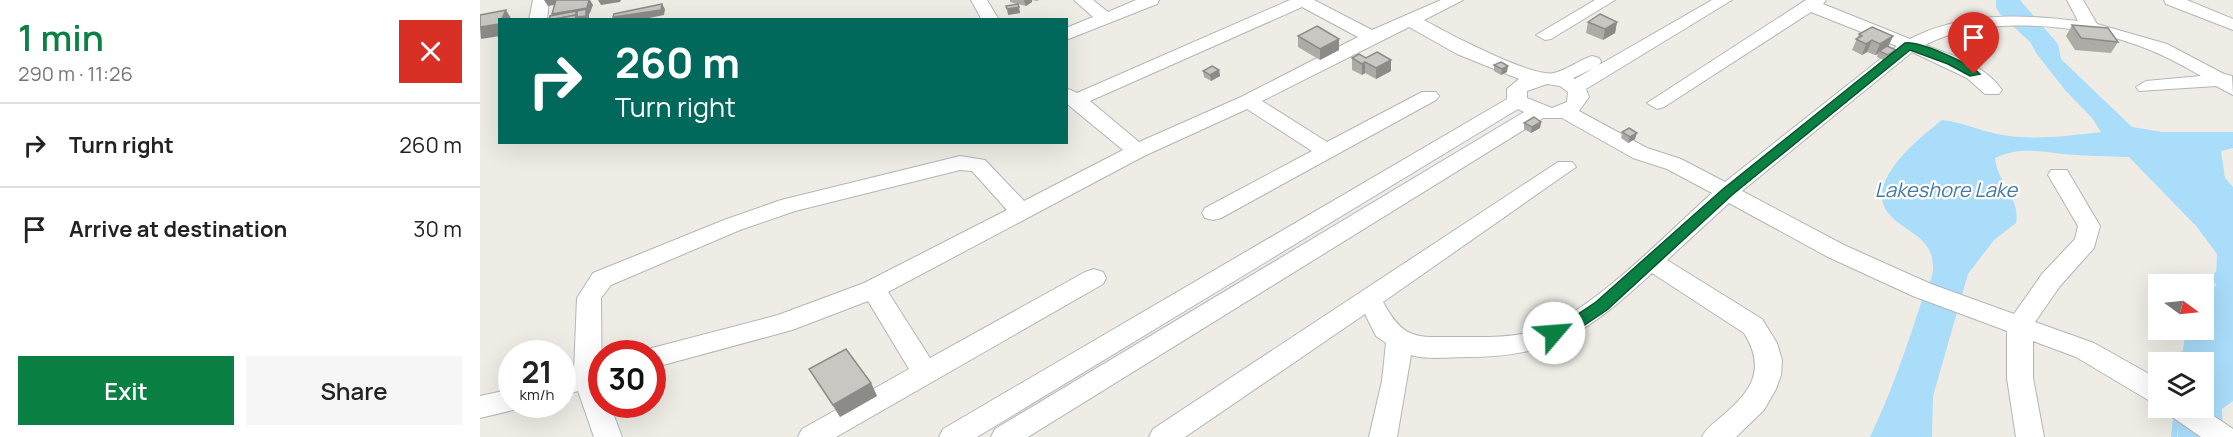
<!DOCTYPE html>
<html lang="en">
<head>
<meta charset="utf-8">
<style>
	:root { --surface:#fff; --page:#f6f6f6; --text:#222; --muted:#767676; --line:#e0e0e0; --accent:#0b8043 }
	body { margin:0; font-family:Manrope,sans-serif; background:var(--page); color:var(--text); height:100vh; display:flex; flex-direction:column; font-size:22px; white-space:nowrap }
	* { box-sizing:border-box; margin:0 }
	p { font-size:20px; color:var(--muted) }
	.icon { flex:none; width:33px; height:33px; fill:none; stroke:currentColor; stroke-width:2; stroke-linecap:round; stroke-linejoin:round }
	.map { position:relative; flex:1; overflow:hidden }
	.details { display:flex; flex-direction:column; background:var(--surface); width:480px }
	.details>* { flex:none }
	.top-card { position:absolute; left:18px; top:18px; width:570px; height:126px; border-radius:0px; box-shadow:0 6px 24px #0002; background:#00695c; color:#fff; overflow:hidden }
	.needle { width:39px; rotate:105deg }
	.controls { position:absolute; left:1668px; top:274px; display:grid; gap:12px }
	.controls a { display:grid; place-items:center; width:66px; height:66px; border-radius:0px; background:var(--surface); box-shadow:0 6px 24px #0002; font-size:30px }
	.speed { position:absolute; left:18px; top:340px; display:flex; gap:12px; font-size:30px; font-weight:700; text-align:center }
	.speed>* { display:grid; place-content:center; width:78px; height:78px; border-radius:50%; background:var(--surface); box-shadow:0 6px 24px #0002; line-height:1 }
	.speed small { font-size:15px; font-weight:400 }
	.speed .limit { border:9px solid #d22; background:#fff; color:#111 }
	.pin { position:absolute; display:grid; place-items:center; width:51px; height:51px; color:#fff; margin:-62px -26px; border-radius:50% 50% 50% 0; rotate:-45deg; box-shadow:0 0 6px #0007 }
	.pin .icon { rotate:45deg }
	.me { position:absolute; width:66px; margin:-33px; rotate:63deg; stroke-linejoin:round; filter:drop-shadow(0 0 4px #0008) }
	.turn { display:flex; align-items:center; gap:21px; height:126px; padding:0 18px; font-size:27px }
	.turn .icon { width:78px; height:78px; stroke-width:2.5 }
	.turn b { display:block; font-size:42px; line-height:51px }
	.round { display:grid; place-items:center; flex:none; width:63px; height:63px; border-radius:0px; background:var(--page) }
	.headline { display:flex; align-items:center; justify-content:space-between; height:102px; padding:0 18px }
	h1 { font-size:36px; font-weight:600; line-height:45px; color:var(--accent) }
	.cta { display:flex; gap:12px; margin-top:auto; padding:12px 18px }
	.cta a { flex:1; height:69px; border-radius:0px; background:var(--accent); color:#fff; font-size:24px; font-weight:600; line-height:69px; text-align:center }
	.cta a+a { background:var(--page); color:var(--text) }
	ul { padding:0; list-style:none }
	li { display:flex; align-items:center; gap:18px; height:84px; padding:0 18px; border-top:2px solid var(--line) }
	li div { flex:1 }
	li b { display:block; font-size:22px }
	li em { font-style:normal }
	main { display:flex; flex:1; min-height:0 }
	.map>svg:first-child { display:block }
	.water { fill:#a9ddfa }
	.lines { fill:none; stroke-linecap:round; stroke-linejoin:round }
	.stream { stroke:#a9ddfa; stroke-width:6 }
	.minor-casing { stroke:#b2b6b9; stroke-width:2 }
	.minor { fill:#fff; fill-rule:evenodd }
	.wall { fill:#aeaba7 }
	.shaded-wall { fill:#8d8b88 }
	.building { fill:#cac7c2; stroke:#8d8b88; stroke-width:1.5 }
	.route { fill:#0b8043; stroke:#07532c; stroke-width:1.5 }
	.labels { text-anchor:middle; stroke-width:4.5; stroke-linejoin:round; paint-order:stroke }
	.water-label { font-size:20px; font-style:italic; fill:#4479a3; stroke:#fff }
</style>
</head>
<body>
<main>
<section class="details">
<div class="headline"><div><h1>1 min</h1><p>290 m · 11:26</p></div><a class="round" style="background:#d93025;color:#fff"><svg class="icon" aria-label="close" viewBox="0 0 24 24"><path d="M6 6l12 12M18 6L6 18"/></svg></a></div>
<ul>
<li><svg class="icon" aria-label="right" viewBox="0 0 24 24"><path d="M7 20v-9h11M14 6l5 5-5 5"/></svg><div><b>Turn right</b></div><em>260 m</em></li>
<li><svg class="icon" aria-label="arrive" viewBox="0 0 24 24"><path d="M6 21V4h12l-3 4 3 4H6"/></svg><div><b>Arrive at destination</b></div><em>30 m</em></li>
</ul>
<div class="cta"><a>Exit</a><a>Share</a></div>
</section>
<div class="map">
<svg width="1753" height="437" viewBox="0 0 1753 437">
	<rect width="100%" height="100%" fill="#eeece5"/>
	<path class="water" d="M1516,0h24l38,44 3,15 71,68 30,5h71v16l-12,3 4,27 8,9v214l-11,8 1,28h-45l-1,-29h27v-45h-30l-2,-6 14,-8 5,-19h13v-30l12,-15 1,-31 -20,-27 -68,-70c-22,-1 -44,-1 -66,-3 -25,-3 -44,-7 -68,4 2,24 26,41 21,65l-22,17 -26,34 -35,122 -1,41h-62c21,-44 37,-90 52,-137 4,-9 12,-24 11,-34 -1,-29 -26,-33 -42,-50 -31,-31 27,-77 51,-96 19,2 36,10 55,14 32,7 71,2 104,-2l-9,-14 -27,-28 -29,-37 -5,-10 -32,-30 -3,-6z"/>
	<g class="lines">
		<g class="stream">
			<polyline points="1724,295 1739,272"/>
			<polyline points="1704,363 1709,330"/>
			<polyline points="1694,437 1697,408"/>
		</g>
		<defs>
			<g id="minor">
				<polygon points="53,0 69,0 67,20 49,20"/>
				<polygon points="491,0 507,0 519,20 502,20"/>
				<polygon points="594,0 613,0 628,12 656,0 679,0 677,4 586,40 586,28 613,17"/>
				<path d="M810,0h24l58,30 69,-30h22l-39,20c23,13 108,58 130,53 13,-3 25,-13 38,-17l7,2 2,4 -2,3 113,-65h20l-146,89 3,8 -10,14 68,37 34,11 44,23 172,-136 -86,-34 -147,95 -7,2 -10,-6 159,-103h20l-3,4 87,35c52,-27 112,-25 168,-18l-11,-21h16l14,24 70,20 57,30 8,2 1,19 -17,-9 -77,5 -3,-4 10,-6 55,-5c-22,-13 -45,-25 -70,-33 -57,-20 -151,-27 -206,2 27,10 60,20 77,45l-3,4h-14l-18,-16 -55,-26 -170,139 102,54 87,39 83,30 28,-40 33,-35 3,-13 -30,-51 3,-5h16l33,56 -6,22 -34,38 -25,36 59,21 64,36v24l-10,-3 -72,-43 -43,-16v37l11,59h-28l-9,-59v-47l-94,-35 -85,-39 -99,-54 -62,57 95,59 15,24 5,17 -1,15 -5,14 -12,21 -28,27h-34c5,-10 11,-13 19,-20 30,-25 46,-47 23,-84l-92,-60c-63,58 -98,84 -186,84 -18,0 -39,3 -55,-2l-14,82h-28l13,-56 4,-38 -10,-7 -11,-22 -180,123h-36l4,-8 405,-267h14l4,5 -193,135c21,39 34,35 75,35 25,0 49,1 73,-5 56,-14 136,-99 181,-139l-45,-24 -34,-11 -71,-40h-19l-515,319h-37l4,-8 529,-317 -6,-3 -541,328h-38l4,-8 564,-330v-10l12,-10 -62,-25 -48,-27 -147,74 65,41 95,-50h14l3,4 -3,4 -215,118 -8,2 -8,-2 -3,-5 3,-5 107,-57 -65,-42 -103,47 -256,136 42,66 155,-86 9,-3 9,3 3,6 -3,6 -267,153h-38l4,-8 107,-60 -41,-68 -76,29 -140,38v-14h-11l11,-6 126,-33 86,-32 143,-73 -35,-39 -12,-1 -165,41 -55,19 -129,55 -10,13 1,107h8l12,32h-28l-16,-46 -16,5v-22l12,-3 3,-73 16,-25 131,-53 57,-20 179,-44 25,4 39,41 99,-51 -57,-47v-15l11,5zM822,7l56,30 -117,60 -102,45 -49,-41zM1114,68l-19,11 -2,-1zM1067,84l13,2 8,6 -1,10 -15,6 -25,-10v-7z"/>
				<polygon points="1115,0 1135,0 1071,39 1065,40 1056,35"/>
				<polygon points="1684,0 1707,0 1753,19 1753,30 1686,4"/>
				<polygon points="32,389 32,405 43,405 42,408 0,418 0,396"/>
				<polygon points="1687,408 1722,408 1753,429 1753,437 1721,437 1691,416"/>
			</g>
		</defs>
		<use href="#minor" class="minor-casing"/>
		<use href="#minor" class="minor"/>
	</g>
	<g class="wall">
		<polygon points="530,0 559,0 557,1 552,0 552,2 546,6 538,4 540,13 528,15 537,4 530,2"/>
		<polygon points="1108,22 1137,22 1135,33 1123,40 1106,33"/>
		<polygon points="1592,25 1638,42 1631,53 1595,50 1586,36"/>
		<polygon points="1379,34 1413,36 1408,47 1413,56 1405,61 1397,57 1398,54 1395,55 1387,52 1382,55 1372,50"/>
		<polygon points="818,36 859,50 840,60 818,47"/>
		<polygon points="872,58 886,58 911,60 911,71 896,79 885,73 882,75 872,70"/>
		<polygon points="1014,65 1027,72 1021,75 1014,71"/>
		<polygon points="739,70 740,76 731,81 724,77 723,71"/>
		<polygon points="1061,122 1060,128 1051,133 1044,129 1044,123"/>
		<polygon points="1142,132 1155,139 1148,143 1141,138"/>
		<polygon points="329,369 391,383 397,396 360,417"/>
	</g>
	<g class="shaded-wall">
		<polygon points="64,0 78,0 80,4 68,6"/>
		<polygon points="105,0 110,0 113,5 110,13 109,14 109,20 76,19 72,14"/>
		<polygon points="118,0 141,0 140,2 121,5"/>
		<polygon points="545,0 552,0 552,2 546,6 544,1"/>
		<polygon points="182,4 185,9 184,15 159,20 135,20 133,17"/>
		<polygon points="539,7 540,13 528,15 527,9"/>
		<polygon points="26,10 32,20 21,20"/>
		<polygon points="1137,22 1135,33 1123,40 1125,29"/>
		<polygon points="20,23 20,36 1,39 0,27"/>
		<polygon points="1413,36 1408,47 1399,51 1398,54 1395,55 1400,44"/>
		<polygon points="859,39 859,50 840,60 840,49"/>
		<polygon points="1392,40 1387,52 1382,55 1386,44"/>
		<polygon points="1416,50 1413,56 1405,61 1408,55"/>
		<polygon points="911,60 911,71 896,79 896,68"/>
		<polygon points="885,62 885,73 882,75 882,64"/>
		<polygon points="1028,66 1027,72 1021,75 1022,69"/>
		<polygon points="739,70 740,76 731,81 730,75"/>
		<polygon points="1061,122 1060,128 1051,133 1052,127"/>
		<polygon points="1157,133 1155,139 1148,143 1150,137"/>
		<polygon points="391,383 397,396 360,417 353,405"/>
	</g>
	<g class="building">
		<polygon points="76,0 109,0 107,8 72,14"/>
		<polygon points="182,4 181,10 133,17 134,14"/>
		<polygon points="538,4 539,7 527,9 526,6"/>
		<polygon points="106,9 106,16 98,17 97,15 97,11"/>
		<polygon points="26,10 21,20 20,20 19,24 0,27 0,15"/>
		<polygon points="96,11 96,15 69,20 70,16"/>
		<polygon points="1120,14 1137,22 1125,29 1108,22"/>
		<polygon points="96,15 95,20 70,20"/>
		<polygon points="1592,25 1628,28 1638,42 1601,38"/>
		<polygon points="837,26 859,39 840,49 818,36"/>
		<polygon points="1392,27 1413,36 1400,44 1392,40 1386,44 1376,39 1382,36 1379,34"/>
		<polygon points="1407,46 1416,50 1408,55 1399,51"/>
		<polygon points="897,52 911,60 896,68 885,62 882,64 872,58 879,54 886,58"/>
		<polygon points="1021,62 1028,66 1022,69 1014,65"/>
		<polygon points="732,66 739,70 730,75 723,71"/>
		<polygon points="1054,117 1061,122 1052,127 1044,123"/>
		<polygon points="1149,128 1157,133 1150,137 1142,132"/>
		<polygon points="366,349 391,383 353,405 329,369"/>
	</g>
	<path class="route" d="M1425,43c15,-2 64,20 75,31l-10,2 -22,-12 -38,-14 -178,145 -125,115 -30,20 -23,9 -6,-2 -2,-4 2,-4 18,-7 30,-20 127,-113z"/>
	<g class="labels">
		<g class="water-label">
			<text x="1466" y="197">Lakeshore Lake</text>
		</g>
	</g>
</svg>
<div class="controls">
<a><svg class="needle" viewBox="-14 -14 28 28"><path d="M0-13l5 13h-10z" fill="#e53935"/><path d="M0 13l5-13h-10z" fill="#767676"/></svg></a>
<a><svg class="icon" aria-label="layers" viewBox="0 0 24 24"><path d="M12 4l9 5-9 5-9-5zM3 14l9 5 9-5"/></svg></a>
</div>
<div class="speed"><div>21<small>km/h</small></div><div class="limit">30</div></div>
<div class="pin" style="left:1494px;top:74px;background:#d93025"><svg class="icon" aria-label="arrive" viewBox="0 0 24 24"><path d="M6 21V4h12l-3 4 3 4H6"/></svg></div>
<svg class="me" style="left:1074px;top:333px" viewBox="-20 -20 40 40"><circle r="19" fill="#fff"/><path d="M0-13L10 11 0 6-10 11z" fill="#0b8043"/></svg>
<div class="top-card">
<div class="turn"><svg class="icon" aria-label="right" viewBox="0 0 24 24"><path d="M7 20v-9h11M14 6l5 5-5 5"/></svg><div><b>260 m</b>Turn right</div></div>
</div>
</div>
</main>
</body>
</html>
